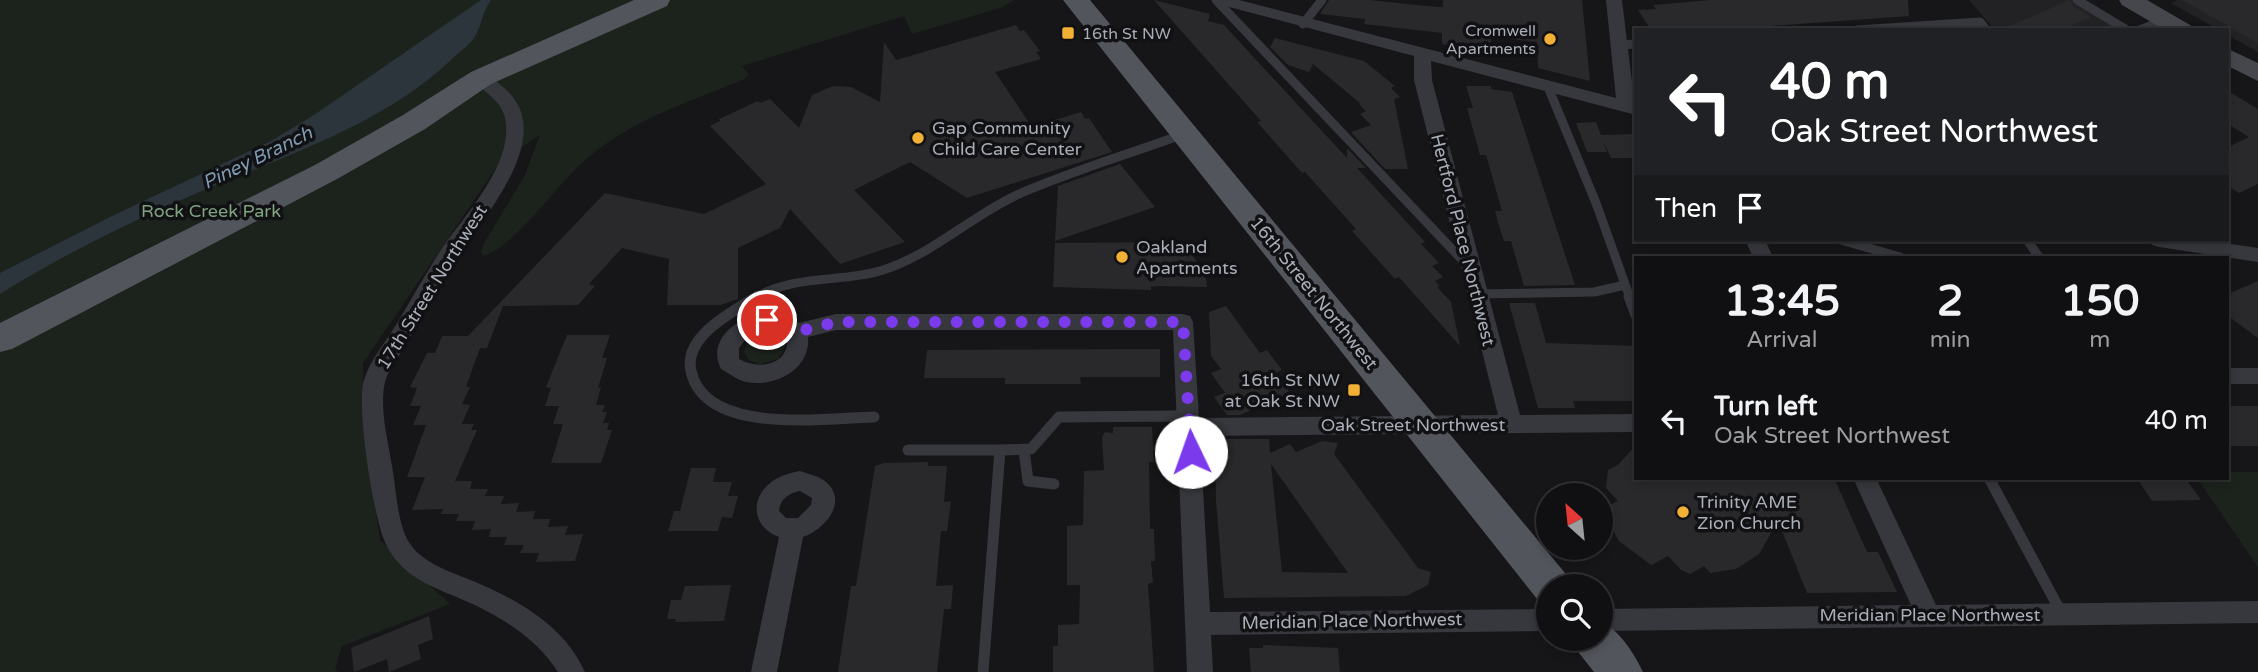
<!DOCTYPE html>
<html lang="en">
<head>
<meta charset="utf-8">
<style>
	:root { --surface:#101012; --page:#1e1e20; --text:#f1f3f6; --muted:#9c9d9f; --line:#303032 }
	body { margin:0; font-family:"Varela Round",sans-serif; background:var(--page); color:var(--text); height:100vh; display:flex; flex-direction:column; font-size:26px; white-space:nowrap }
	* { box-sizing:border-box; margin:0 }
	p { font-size:23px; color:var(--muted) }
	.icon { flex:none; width:38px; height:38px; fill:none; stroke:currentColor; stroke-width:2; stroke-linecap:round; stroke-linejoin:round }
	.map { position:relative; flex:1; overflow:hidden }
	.details { position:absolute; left:1634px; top:256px; width:595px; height:224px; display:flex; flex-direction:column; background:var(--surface); border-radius:0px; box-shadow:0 4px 10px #0003,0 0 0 2px var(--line) }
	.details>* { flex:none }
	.guide { position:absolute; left:1634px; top:28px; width:595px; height:214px; border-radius:0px; box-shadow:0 4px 10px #0003,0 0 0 2px var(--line); background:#202124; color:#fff; overflow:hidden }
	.needle { width:46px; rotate:333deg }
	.buttons { position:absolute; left:1536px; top:483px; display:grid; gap:14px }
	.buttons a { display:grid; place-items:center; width:77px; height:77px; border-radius:50%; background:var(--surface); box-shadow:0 4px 10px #0003,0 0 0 2px var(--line); font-size:35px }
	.pin { position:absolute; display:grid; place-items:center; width:60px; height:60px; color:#fff; margin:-30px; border:4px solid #fff; border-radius:50%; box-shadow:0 2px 7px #0007 }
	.me { position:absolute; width:77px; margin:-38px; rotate:357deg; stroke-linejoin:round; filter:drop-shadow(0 0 5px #0008) }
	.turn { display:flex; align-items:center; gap:24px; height:147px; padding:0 21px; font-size:32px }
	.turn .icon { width:91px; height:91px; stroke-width:2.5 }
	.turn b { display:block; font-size:49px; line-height:60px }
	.then { display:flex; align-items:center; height:66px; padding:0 21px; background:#0003; gap:14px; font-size:26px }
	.eta { display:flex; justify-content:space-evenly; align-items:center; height:119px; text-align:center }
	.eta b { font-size:42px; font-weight:700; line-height:49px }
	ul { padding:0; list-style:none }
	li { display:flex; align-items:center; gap:21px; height:91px; padding:0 21px }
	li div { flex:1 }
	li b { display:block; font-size:26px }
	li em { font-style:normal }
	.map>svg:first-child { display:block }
	.built { fill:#222225 }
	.green { fill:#1c231d }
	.water { fill:#2c353c }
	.building { fill:#29292c; fill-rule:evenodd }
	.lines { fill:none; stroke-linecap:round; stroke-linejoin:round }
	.service-far1 { stroke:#37383d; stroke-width:9 }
	.service { stroke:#37383d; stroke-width:11 }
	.minor { fill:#37383d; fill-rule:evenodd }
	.secondary { fill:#45474d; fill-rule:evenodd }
	.primary { fill:#53555c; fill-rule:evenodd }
	.route { stroke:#7c3aed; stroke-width:12; stroke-dasharray:0 21.6 }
	.poi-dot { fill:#f2b134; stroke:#111113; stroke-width:2.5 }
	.labels { text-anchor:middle; stroke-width:7; stroke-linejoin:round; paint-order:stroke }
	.far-poi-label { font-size:16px; fill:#a8adb8; stroke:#111113; text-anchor:end }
	.poi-label { font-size:18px; fill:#a8adb8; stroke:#111113; text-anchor:start }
	.park-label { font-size:18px; fill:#7fa381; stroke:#111113 }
	.street-label { font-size:18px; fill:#a8adb8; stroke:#111113 }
	.water-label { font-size:19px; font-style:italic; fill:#7f9bb3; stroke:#111113 }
</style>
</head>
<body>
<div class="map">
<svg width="2258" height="672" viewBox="0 0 2258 672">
	<rect width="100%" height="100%" fill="#161618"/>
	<g class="built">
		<polygon points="1969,0 2072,0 2123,30 1995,30"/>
		<polygon points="2177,0 2258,0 2258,52 2228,35 2228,30 2219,30 2171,3"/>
	</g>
	<g class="green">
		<path d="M0,0h1014l-11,7 -91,27 -8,-18 -162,50 7,9 -6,5c-56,22 -113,41 -158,80 -28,24 -69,86 -102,96l-2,-5 5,-11 39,-65 15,-40 -40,27 -137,201 1,74 16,103 70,64 -108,42 -7,23 3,3h-338z"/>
		<polygon points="763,333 779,335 786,345 778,359 760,364 749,360 744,352 747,343"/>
		<polygon points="2228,472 2258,472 2258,567 2197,478 2228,478"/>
	</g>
	<path class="water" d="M481,0h10c-9,12 -9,26 -17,38 -6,8 -16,15 -23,22 -75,71 -184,101 -277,143 -60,27 -118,56 -174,91v-21l112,-57 159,-75 43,-26z"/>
	<g class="building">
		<polygon points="1154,0 1210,14 1208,21 1224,25 1347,158 1347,148 1366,168 1357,168 1425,242 1421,244 1439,263 1432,266 1443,277 1435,281 1440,286 1437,287 1451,302 1460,346 1399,277 1395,279 1352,231 1356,229 1305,172 1302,173 1257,122 1261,121"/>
		<polygon points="1329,0 1369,0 1437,7 1443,7 1443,0 1582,0 1590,81 1538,68 1537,42 1491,37 1491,56 1442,44 1442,33 1364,24 1365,19 1320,14"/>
		<polygon points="1711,0 1908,0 1909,16 1716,30 1651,30 1638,10 1656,9 1653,5"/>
		<polygon points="2070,0 2073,6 2091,17 2061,30 2000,30"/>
		<polygon points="2182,0 2258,0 2258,43"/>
		<polygon points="1016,25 1020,31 1024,30 1040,51 1036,52 1041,59 995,72 1032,127 1081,112 1085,119 1089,118 1112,152 967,198 910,162 854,190 905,242 840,264 790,209 780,228 738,248 738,299 720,305 667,305 669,259 622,248 589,284 595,286 578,305 503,306 487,348 480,348 466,387 470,387 462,404 470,405 462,424 474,424 471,430 477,430 455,481 472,481 470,489 488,489 485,496 504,496 501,504 519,503 516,512 535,511 533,519 550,519 548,527 568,526 565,535 583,534 575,561 536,562 539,553 520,553 524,545 504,545 507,537 489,537 491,529 472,530 475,521 456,521 459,514 441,514 443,509 412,510 425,477 407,477 426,425 413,425 421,406 410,406 417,388 410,387 427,353 435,353 442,336 468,336 605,193 704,214 766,184 710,126 720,121 719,119 758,101 760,103 770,99 799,128 812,95 833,86 851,87 880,102 884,42 896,60"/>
		<polygon points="1275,38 1364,61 1395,86 1391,88 1400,97 1394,99 1408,169 1385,169 1351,132 1371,125 1360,114 1366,111 1359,104 1360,103 1313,64 1309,72 1288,65 1270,47"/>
		<polygon points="1466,86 1491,86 1491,89 1512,92 1575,285 1524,286 1511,241 1504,241 1499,226 1495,211 1502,211 1486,155 1480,155 1467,108 1473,108"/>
		<polygon points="2228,91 2258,109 2258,184 2239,193 2228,186 2228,147 2249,137 2228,124"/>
		<polygon points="1596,122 1601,135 1636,134 1636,158 1611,158 1603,141 1607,152 1587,152 1576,123"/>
		<polygon points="1120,164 1155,207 1055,241 1058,186"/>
		<polygon points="1182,242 1205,272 1207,287 1158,286 1151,287 1151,290 1053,287 1055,243"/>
		<polygon points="2258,281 2258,338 2228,316 2228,294"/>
		<polygon points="1509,303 1535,303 1546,343 1636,346 1636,401 1573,401 1575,408 1538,408"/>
		<polygon points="1226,306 1260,353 1267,350 1282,370 1275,373 1290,393 1240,415 1227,415 1214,397 1225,393 1211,373 1221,369 1211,356 1209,312"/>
		<polygon points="567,335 610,335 602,358 607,358 598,388 601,387 596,405 605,405 602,412 607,412 603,423 609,423 607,430 612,430 601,463 551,463 563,424 553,424 559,406 545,406 551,388 546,387"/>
		<polygon points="1160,349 1160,377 1080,377 1081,384 1005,384 1005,378 924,378 927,350"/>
		<rect x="2228" y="406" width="30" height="40"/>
		<polygon points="1113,427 1152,427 1154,462 1149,462 1150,529 1154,529 1155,561 1151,561 1153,582 1148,584 1154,672 1053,672 1053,646 1058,646 1058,625 1079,624 1080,585 1067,585 1067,526 1083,525 1084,471 1104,470 1102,437 1105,432 1113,433"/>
		<path d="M1215,439h54l1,14 20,-9 6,8 26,-11 16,2 -4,11 84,114 13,4 -3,13 -22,11 -182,2 -8,-97zM1271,464l55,78 22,31 -66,-1z"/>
		<polygon points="1636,445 1636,478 1834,478 1867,552 1878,552 1897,592 1807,593 1778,521 1759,554 1736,569 1710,573 1704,566 1690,574 1681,570 1668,556 1651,565 1619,541 1609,524 1608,517 1601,509 1618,501 1606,488 1608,470 1618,465"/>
		<polygon points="928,462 928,466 947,466 944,502 951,501 947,531 941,531 936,586 953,585 951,609 944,609 937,672 838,672 851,586 856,586 875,466 884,463"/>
		<polygon points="691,468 716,468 713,482 732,482 728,496 738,496 732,518 722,517 718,531 668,531 674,511 680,511"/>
		<polygon points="2137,478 2185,478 2201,500 2152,501"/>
		<polygon points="731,585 724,621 675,622 676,619 667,619 671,600 681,600 685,586"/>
		<polygon points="429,616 433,639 418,645 421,659 389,672 387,659 354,672 351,648"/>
		<polygon points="1263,645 1338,648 1340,672 1251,672 1249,648 1263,648"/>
	</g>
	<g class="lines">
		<g class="service-far1">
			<polyline points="1216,0 1467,265"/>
			<polyline points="2077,0 2127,30"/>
			<polyline points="1303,24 1322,0"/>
			<polyline points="1857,30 1980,22 1986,30"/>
			<polyline points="2140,30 2165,20"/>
			<polyline points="1619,45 1636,44"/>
			<polyline points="1548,87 1596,203 1630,298"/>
			<polyline points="1841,240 1900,257"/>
			<polyline points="2027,240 2039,257"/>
			<polyline points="1476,294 1594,292 1625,285"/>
			<path d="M755,298c41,-25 90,-14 134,-30 49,-18 85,-54 130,-74 53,-23 110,-40 165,-60"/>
		</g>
		<g class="service">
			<path d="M758,296c-24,15 -75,40 -67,75 14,65 133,47 183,46"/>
			<polyline points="1629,296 1636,315"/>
			<polyline points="908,450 1000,450"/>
			<polyline points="1024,450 1028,481 1054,484"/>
			<polyline points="1989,478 2062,614"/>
			<polyline points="983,672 1000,450 1031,449 1059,417 1176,416 1187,425"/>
		</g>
		<g class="minor">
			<path d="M1212,0h27l377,98 -10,-98h16l14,115 -205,-54 1,19 88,335 116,-1v18l-436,4 10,176 339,-3v22l-338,4 2,37h-26l-14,-342h-337l-28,7c3,32 -33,51 -62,45 -9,-2 -17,-9 -25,-13 -21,-41 50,-73 78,-46l37,-9h347l7,2 3,6 6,96 299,-3 -84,-335v-24l-200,-53zM768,328l13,3 6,7c2,28 -28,32 -48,21v-11l10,-13z"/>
			<path d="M481,73c9,2 15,8 22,14 57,46 -19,129 -46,171 -20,30 -36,61 -54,91 -6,11 -15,21 -18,33 -6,26 3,58 7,84 4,22 5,53 15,73 13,24 42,32 66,42 45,19 91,44 112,91h-27c-20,-31 -49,-50 -81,-66 -36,-17 -75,-25 -92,-64 -12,-26 -29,-136 -21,-162 6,-20 21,-37 32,-55 15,-25 30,-52 46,-77 23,-33 73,-86 63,-130 -4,-19 -22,-25 -33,-40z"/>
			<polygon points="1745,240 1765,240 1773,257 1753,257"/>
			<polygon points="2149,240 2204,240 2258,248 2258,262 2159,247 2152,245"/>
			<rect x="2228" y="368" width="30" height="16"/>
			<path d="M800,471c8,3 20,5 26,11 23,20 -2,48 -23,55l-26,135h-26l28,-135c-25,-9 -30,-36 -10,-53 8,-8 21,-11 31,-13zM800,491l12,7 -1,7 -13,13h-12l-7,-7c1,-12 10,-18 21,-20z"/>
			<polygon points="1853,478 1876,478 1936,605 2258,601 2258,623 1601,631 1601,609 1911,605"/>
		</g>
		<g class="secondary">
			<polygon points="2119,0 2147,0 2190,25 2194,30 2165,30 2122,5"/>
			<polygon points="2228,49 2258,63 2258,81 2228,66"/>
		</g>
		<g class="primary">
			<polygon points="634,0 670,0 667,6 491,84 425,129 337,179 12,349 0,352 0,323 315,165 403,115 471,72"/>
			<polygon points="1063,0 1090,0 1565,573 1571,586 1549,586 1549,604 1537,599"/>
			<path d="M1601,622c18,7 34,33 42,50h-49l-15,-19 -6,-14h28z"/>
		</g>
	</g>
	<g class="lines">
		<polyline class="route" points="767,320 789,325 796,332 836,322 1183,322 1191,452"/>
	</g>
	<g class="poi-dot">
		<rect x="1061" y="26" width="14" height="14" rx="3.5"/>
		<circle cx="1550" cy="39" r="7"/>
		<circle cx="918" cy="138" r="7"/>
		<circle cx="1122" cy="257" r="7"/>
		<rect x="1347" y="383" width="14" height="14" rx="3.5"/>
		<circle cx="1683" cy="512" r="7"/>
	</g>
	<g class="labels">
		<g class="far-poi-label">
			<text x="1536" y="36">Cromwell<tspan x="1536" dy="18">Apartments</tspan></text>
			<text x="1082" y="39" text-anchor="start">16th St NW</text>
		</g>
		<g class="poi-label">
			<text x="932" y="134">Gap Community<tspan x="932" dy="21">Child Care Center</tspan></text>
			<text x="1136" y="253">Oakland<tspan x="1136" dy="21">Apartments</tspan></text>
			<text x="1340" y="386" text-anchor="end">16th St NW<tspan x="1340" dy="21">at Oak St NW</tspan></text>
			<text x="1697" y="508">Trinity AME<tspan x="1697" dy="21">Zion Church</tspan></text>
		</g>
		<g class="park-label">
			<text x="211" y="217">Rock Creek Park</text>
		</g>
		<g class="street-label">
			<text transform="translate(1463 240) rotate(76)" y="6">Hertford Place Northwest</text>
			<text transform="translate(432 287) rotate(-58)" y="6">17th Street Northwest</text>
			<text transform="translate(1314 293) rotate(51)" y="6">16th Street Northwest</text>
			<text x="1413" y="431">Oak Street Northwest</text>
			<text x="1930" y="621">Meridian Place Northwest</text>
			<text transform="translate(1352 621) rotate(-1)" y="6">Meridian Place Northwest</text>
		</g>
		<g class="water-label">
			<text transform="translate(257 157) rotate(-26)" y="7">Piney Branch</text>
		</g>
	</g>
</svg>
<div class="buttons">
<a><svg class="needle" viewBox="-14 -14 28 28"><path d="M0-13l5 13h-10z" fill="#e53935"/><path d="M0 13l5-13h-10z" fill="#9c9d9f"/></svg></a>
<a><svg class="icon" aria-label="search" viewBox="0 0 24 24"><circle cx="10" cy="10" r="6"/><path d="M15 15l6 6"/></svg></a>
</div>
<div class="pin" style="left:767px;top:320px;background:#d93025"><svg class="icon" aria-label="arrive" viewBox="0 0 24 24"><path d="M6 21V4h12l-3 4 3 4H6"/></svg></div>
<svg class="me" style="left:1191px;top:452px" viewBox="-20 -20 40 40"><circle r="19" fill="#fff"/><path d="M0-13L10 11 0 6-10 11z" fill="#7c3aed"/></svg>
<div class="guide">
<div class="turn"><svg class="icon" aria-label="left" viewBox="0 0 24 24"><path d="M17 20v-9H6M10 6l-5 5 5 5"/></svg><div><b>40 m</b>Oak Street Northwest</div></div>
<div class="then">Then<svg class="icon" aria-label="arrive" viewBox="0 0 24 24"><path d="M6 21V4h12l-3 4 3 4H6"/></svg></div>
</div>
<section class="details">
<div class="eta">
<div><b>13:45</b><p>Arrival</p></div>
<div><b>2</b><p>min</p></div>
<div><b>150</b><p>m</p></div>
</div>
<ul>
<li><svg class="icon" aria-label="left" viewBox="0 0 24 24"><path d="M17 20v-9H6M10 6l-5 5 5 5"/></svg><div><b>Turn left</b><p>Oak Street Northwest</p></div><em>40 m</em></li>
</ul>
</section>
</div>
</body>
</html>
